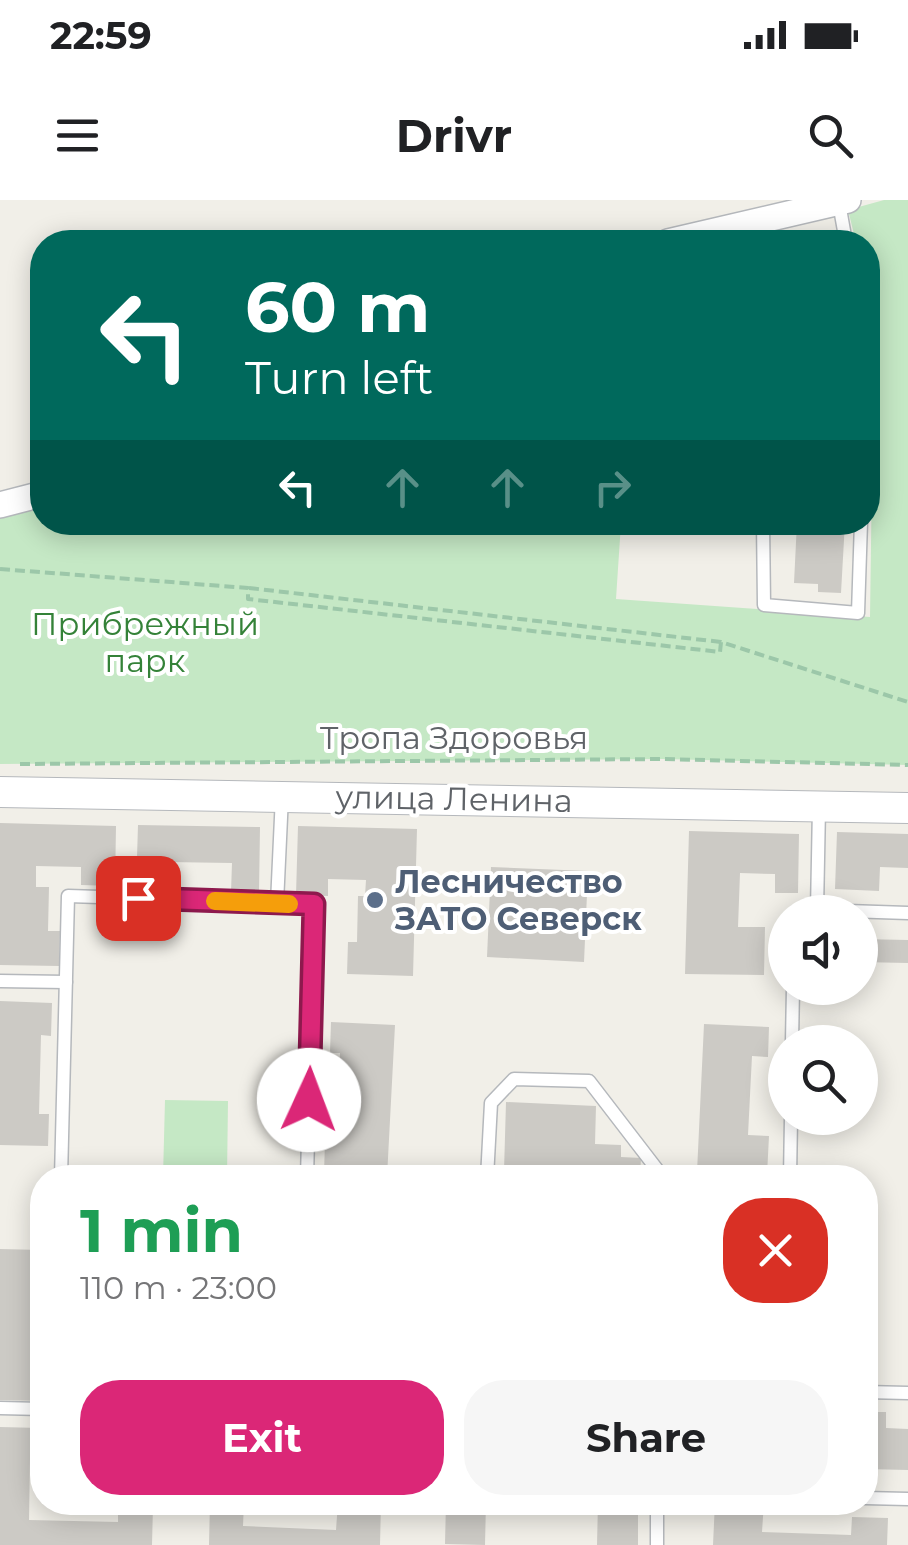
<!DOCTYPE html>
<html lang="en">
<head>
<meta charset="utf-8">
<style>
	:root { --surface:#fff; --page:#f6f6f6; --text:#202124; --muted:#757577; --accent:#db2777 }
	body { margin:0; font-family:Montserrat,sans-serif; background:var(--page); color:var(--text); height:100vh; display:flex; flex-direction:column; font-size:38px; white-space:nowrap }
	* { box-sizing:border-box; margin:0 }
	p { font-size:32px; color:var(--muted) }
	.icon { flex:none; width:55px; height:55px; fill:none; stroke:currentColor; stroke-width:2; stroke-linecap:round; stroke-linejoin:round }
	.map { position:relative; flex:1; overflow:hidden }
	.side { position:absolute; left:30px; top:965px; width:848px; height:350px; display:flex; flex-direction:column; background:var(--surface); border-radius:40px; box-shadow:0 5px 25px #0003 }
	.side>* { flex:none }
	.banner { position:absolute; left:30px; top:30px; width:850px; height:305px; border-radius:40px; box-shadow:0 5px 25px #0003; background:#00695c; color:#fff; overflow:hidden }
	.buttons { position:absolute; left:768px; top:695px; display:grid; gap:20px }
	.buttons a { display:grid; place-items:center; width:110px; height:110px; border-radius:50%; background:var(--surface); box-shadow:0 5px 25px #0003; font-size:50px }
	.pin { position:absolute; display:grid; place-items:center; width:85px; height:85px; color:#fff; margin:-42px; border-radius:20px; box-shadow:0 5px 15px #0006 }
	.me { position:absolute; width:110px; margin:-55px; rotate:2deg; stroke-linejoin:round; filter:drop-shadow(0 0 8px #0008) }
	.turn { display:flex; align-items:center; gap:35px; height:210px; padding:0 50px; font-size:45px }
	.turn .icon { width:130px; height:130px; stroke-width:2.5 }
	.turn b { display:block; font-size:70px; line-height:85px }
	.lanes { display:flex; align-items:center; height:95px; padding:0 50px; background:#0003; justify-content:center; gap:50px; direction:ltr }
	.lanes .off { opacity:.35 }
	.round { display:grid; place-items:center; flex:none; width:105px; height:105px; border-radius:40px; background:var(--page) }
	.headline { display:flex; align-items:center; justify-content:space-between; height:170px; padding:0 50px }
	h1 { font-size:60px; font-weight:700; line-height:75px; color:#1e9e55 }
	.button { display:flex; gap:20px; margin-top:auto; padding:20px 50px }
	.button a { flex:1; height:115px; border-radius:40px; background:var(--accent); color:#fff; font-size:40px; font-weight:700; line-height:115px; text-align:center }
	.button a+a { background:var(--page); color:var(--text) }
	.status { display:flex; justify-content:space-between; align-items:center; height:70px; padding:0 50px; background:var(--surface); direction:ltr }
	.status svg { height:28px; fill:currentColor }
	header { display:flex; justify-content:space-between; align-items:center; height:130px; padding:0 50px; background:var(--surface); font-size:45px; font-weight:700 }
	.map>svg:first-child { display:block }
	.green { fill:#c5e8c5 }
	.building { fill:#cccac5 }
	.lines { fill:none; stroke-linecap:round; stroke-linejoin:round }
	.service-casing { stroke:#b5b8bc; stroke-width:15 }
	.minor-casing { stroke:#b5b8bc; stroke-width:28 }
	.tertiary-casing { stroke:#b5b8bc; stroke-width:32 }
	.path { stroke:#9cc7a9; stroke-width:4; stroke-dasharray:10 5; stroke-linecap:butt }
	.service { stroke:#fff; stroke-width:12 }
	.minor { stroke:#fff; stroke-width:25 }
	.tertiary { stroke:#fff; stroke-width:30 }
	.route-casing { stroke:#8e194d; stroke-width:25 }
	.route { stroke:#db2777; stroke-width:18 }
	.slow { stroke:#f59e0b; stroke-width:18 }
	.service-dot { fill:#5c6f8a; stroke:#fff; stroke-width:4 }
	.labels { text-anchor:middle; stroke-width:8; stroke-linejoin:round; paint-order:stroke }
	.park-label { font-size:32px; fill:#348238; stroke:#fff }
	.street-label { font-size:32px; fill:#5f6368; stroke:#fff }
	.service-label { font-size:32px; font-weight:bold; fill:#4e5e75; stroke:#fff; text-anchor:start }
</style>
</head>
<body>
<div class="status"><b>22:59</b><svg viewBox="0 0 49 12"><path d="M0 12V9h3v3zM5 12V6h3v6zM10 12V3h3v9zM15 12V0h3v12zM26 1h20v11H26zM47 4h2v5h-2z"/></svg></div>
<header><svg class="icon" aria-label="menu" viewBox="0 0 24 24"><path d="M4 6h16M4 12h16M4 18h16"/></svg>Drivr<svg class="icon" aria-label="search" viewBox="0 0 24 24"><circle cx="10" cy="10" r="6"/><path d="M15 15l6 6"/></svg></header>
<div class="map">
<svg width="908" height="1345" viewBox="0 0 908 1345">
	<rect width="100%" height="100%" fill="#f1efe8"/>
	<g class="green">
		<polygon points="884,0 908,0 908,565 662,559 0,564 0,311 42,300 42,322 208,322 209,329 621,323 616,399 870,417 873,201 868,42 856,42 848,10"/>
		<polygon points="165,900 228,901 227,977 163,977"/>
	</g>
	<g class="building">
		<polygon points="797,322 845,322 841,393 818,392 818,384 794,383"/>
		<polygon points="0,623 116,626 115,686 81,685 81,667 36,666 36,687 49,687 48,731 60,731 59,766 0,765"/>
		<polygon points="138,625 260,627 259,692 231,692 232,663 167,662 166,690 136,690"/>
		<polygon points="298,626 417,629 413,776 347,774 348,742 357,742 358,696 365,696 366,680 328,679 328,696 296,695"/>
		<polygon points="689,631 799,634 798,693 775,693 775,674 740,673 738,727 765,727 764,775 685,774"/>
		<polygon points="837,632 908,634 908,668 880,667 879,691 835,689"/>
		<polygon points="491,667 588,671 584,762 487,757"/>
		<polygon points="860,739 908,740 908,763 860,762"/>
		<polygon points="0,801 52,803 51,836 41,835 39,914 49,914 48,946 0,945"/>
		<polygon points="331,822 395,825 387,977 324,974 325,941 336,942 340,853 330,853"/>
		<polygon points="704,824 769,827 768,857 752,856 748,935 769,936 767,975 697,972"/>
		<polygon points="506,902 596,906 595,944 621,945 621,957 641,958 640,978 504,971"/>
		<polygon points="139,968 139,978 93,978 92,969"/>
		<polygon points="0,1049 42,1050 42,1084 37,1083 34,1165 42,1165 42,1201 0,1200"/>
		<polygon points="865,1212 886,1212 886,1228 908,1229 908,1270 865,1269"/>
		<polygon points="0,1227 40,1228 39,1259 30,1259 29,1320 118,1322 118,1306 153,1306 152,1345 0,1345"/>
		<polygon points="210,1302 244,1302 243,1326 336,1330 338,1302 381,1302 380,1345 209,1345"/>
		<polygon points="446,1302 486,1302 485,1345 445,1344"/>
		<polygon points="598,1302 638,1302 638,1345 597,1345"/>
		<polygon points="715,1302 764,1302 762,1332 851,1335 852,1317 888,1318 887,1345 713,1345"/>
	</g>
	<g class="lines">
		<defs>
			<g id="service">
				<polyline points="839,3 846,42"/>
				<polyline points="763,322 764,405 858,413 861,322"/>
				<polyline points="277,703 282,596"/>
				<polyline points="817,710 819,607"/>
				<polyline points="795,712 817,710 908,713"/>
				<polyline points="0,781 66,782"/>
				<polyline points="792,842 793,788"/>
				<polyline points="61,978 68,696 314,704 307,978"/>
				<polyline points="487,978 491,903 514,879 589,881 659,972 659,978"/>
				<polyline points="790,978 791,918"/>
				<polyline points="865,1192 908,1193"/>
				<polyline points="0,1208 42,1209"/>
				<polyline points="865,1298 908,1299"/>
				<polyline points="657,1345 657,1302"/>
			</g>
			<g id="minor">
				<polyline points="668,42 848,0"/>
				<polyline points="0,305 42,294"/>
			</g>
			<polyline id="tertiary" points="0,592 908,608"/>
		</defs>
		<use href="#service" class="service-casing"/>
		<use href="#minor" class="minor-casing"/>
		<use href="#tertiary" class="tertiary-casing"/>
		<g class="path">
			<polyline points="0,369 248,388 248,399 720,452 721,442 908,502"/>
			<polyline points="249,388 721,442"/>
			<polyline points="20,564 662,559 908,565"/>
		</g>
		<use href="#service" class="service"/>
		<use href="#minor" class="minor"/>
		<use href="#tertiary" class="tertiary"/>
	</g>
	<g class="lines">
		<defs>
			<polyline id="route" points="138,698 314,704 309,900"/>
		</defs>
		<use href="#route" class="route-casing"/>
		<use href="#route" class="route"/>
		<polyline class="slow" points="215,701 289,704"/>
	</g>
	<circle class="service-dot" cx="375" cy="700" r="10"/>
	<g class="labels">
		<g class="park-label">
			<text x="145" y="435">Прибрежный<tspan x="145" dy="37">парк</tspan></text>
		</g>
		<g class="street-label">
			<text x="454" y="549">Тропа Здоровья</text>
			<text transform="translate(454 599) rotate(1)" y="11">улица Ленина</text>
		</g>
		<g class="service-label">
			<text x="395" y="693">Лесничество<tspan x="395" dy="37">ЗАТО Северск</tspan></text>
		</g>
	</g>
</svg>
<div class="buttons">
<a><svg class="icon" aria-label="sound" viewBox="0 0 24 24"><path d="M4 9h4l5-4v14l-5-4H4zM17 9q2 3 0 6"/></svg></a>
<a><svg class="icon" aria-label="search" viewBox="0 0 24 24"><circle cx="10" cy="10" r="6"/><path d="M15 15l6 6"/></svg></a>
</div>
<div class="pin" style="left:138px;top:698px;background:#d93025"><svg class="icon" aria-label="arrive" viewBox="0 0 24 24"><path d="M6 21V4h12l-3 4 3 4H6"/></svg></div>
<svg class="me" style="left:309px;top:900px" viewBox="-20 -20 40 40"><circle r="19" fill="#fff"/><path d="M0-13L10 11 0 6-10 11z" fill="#db2777"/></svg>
<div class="banner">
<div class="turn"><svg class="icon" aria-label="left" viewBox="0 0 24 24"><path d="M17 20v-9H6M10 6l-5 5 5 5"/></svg><div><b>60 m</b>Turn left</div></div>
<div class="lanes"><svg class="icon" aria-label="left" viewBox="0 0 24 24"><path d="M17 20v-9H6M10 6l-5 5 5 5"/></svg><svg class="icon off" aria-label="ahead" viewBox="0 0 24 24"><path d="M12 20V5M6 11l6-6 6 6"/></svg><svg class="icon off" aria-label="ahead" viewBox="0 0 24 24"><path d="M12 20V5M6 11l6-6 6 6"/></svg><svg class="icon off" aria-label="right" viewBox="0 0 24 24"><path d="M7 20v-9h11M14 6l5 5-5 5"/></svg></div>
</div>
<section class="side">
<div class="headline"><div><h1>1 min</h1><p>110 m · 23:00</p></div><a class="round" style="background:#d93025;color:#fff"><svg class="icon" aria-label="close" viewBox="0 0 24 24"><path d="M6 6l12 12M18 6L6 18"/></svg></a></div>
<div class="button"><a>Exit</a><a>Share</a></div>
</section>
</div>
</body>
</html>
